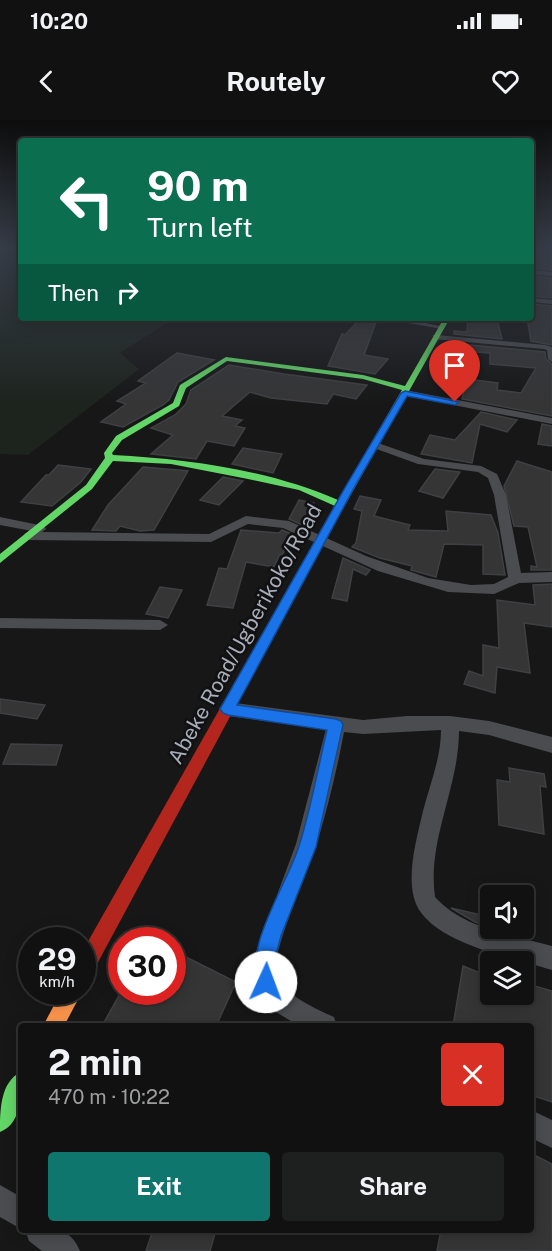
<!DOCTYPE html>
<html lang="en">
<head>
<meta charset="utf-8">
<style>
	:root { --surface:#111; --page:#1e1f1f; --text:#f1f3f6; --muted:#9c9d9f; --line:#303131; --accent:#0f766e }
	body { margin:0; font-family:"Public Sans",sans-serif; background:var(--page); color:var(--text); height:100vh; display:flex; flex-direction:column; font-size:22px; white-space:nowrap }
	* { box-sizing:border-box; margin:0 }
	p { font-size:20px; color:var(--muted) }
	.icon { flex:none; width:33px; height:33px; fill:none; stroke:currentColor; stroke-width:2; stroke-linecap:round; stroke-linejoin:round }
	.map { position:relative; flex:1; overflow:hidden }
	.details { position:absolute; left:18px; top:903px; width:516px; height:210px; display:flex; flex-direction:column; background:var(--surface); border-radius:6px; box-shadow:0 3px 15px #0003,0 0 0 2px var(--line) }
	.details>* { flex:none }
	.top-card { position:absolute; left:18px; top:18px; width:516px; height:183px; border-radius:6px; box-shadow:0 3px 15px #0003,0 0 0 2px var(--line); background:#0b6e4f; color:#fff; overflow:hidden }
	.fabs { position:absolute; left:480px; top:765px; display:grid; gap:12px }
	.fabs a { display:grid; place-items:center; width:54px; height:54px; border-radius:6px; background:var(--surface); box-shadow:0 3px 15px #0003,0 0 0 2px var(--line); font-size:30px }
	.speed { position:absolute; left:18px; top:807px; display:flex; gap:12px; font-size:30px; font-weight:700; text-align:center }
	.speed>* { display:grid; place-content:center; width:78px; height:78px; border-radius:50%; background:var(--surface); box-shadow:0 3px 15px #0003,0 0 0 2px var(--line); line-height:1 }
	.speed small { font-size:15px; font-weight:400 }
	.speed .limit { border:9px solid #d22; background:#fff; color:#111 }
	.pin { position:absolute; display:grid; place-items:center; width:51px; height:51px; color:#fff; margin:-62px -26px; border-radius:50% 50% 50% 0; rotate:-45deg; box-shadow:0 0 6px #0007 }
	.pin .icon { rotate:45deg }
	.me { position:absolute; width:66px; margin:-33px; rotate:2deg; stroke-linejoin:round; filter:drop-shadow(0 0 4px #0008) }
	.turn { display:flex; align-items:center; gap:21px; height:126px; padding:0 30px; font-size:27px }
	.turn .icon { width:78px; height:78px; stroke-width:2.5 }
	.turn b { display:block; font-size:42px; line-height:51px }
	.then { display:flex; align-items:center; height:57px; padding:0 30px; background:#0003; gap:12px; font-size:22px }
	.round { display:grid; place-items:center; flex:none; width:63px; height:63px; border-radius:6px; background:var(--page) }
	.overview { display:flex; align-items:center; justify-content:space-between; height:102px; padding:0 30px }
	h1 { font-size:36px; font-weight:700; line-height:45px }
	.cta { display:flex; gap:12px; margin-top:auto; padding:12px 30px }
	.cta a { flex:1; height:69px; border-radius:6px; background:var(--accent); color:#fff; font-size:24px; font-weight:700; line-height:69px; text-align:center }
	.cta a+a { background:var(--page); color:var(--text) }
	.status { display:flex; justify-content:space-between; align-items:center; height:42px; padding:0 30px; background:var(--surface); direction:ltr }
	.status svg { height:16px; fill:currentColor }
	header { display:flex; justify-content:space-between; align-items:center; height:78px; padding:0 30px; background:var(--surface); font-size:27px; font-weight:700 }
	.map>svg:first-child { display:block }
	.green { fill:#1d241e }
	.building { fill:#353536; stroke:#3f4043; stroke-width:1.5 }
	.lines { fill:none; stroke-linecap:round; stroke-linejoin:round }
	.street { fill:#4b4c50; fill-rule:evenodd }
	.fast { fill:#63d668; fill-rule:evenodd }
	.slow { fill:#ff974d; fill-rule:evenodd }
	.jam { fill:#b3261e; fill-rule:evenodd }
	.route { fill:#1a73e8; stroke:#114b97; stroke-width:1.5 }
	.labels { text-anchor:middle; stroke-width:5; stroke-linejoin:round; paint-order:stroke }
	.street-label { font-size:21px; fill:#a8adb8; stroke:#111113 }
</style>
</head>
<body>
<div class="status"><b>10:20</b><svg viewBox="0 0 49 12"><path d="M0 12V9h3v3zM5 12V6h3v6zM10 12V3h3v9zM15 12V0h3v12zM26 1h20v11H26zM47 4h2v5h-2z"/></svg></div>
<header><svg class="icon" aria-label="back" viewBox="0 0 24 24"><path d="M15 5l-7 7 7 7"/></svg>Routely<svg class="icon" aria-label="heart" viewBox="0 0 24 24"><path d="M12 20l-8-8c-3-5 5-10 8-4 3-6 11-1 8 4z"/></svg></header>
<div class="map">
<svg width="552" height="1131" viewBox="0 0 552 1131">
	<rect width="100%" height="100%" fill="#171717"/>
	<polygon class="green" points="0,127 21,127 21,198 175,198 120,233 139,249 28,335 0,334"/>
	<g class="building">
		<polygon points="531,127 552,127 552,150 531,148"/>
		<polygon points="531,156 552,158 552,178 531,176"/>
		<polygon points="531,184 552,186 552,225 531,221 527,198 531,198"/>
		<polygon points="468,198 497,198 502,219 454,214 454,211 467,212"/>
		<polygon points="360,199 376,202 364,235 388,239 375,254 328,246 342,214 345,215"/>
		<polygon points="448,223 545,232 546,239 552,244 552,296 462,279 467,259 498,263 497,270 521,273 536,248 490,244 490,233 463,231 461,238 443,236"/>
		<polygon points="177,233 214,240 178,262 169,280 163,285 123,307 101,302 126,284 117,281 146,263 138,261"/>
		<polygon points="229,245 284,254 367,265 356,279 333,274 327,284 271,278 250,272 222,296 242,300 235,306 245,308 234,326 207,321 196,339 151,334 173,315 151,308 175,295 186,284 191,270"/>
		<polygon points="481,292 517,300 507,312 480,304 472,343 421,334 430,315 455,320"/>
		<polygon points="542,304 552,306 552,326 538,324"/>
		<polygon points="243,328 282,334 273,353 232,344"/>
		<polygon points="517,341 552,352 552,450 531,450 531,446 537,447 528,407 514,406 504,366"/>
		<polygon points="58,345 91,349 81,362 52,386 21,382 46,355 49,355"/>
		<polygon points="143,347 188,351 154,410 140,411 120,406 116,411 92,410 108,385"/>
		<polygon points="435,349 460,352 443,378 419,371"/>
		<polygon points="223,357 243,361 219,385 200,380"/>
		<polygon points="360,376 381,380 374,396 410,405 408,410 448,411 446,391 491,395 498,413 505,455 483,454 483,425 444,424 436,457 411,450 412,446 380,438 352,427 356,423 362,391 354,389"/>
		<polygon points="299,380 314,383 302,405 289,399"/>
		<polygon points="241,410 279,413 282,410 294,415 282,435 280,434 274,447 246,442 233,488 207,485 219,448 227,449"/>
		<polygon points="343,438 370,450 366,455 353,449 347,481 332,478"/>
		<polygon points="552,464 552,507 524,503 530,553 497,547 495,573 464,564 469,551 483,556 483,525 499,528 497,480 535,485 533,465"/>
		<polygon points="160,467 182,470 168,498 146,494"/>
		<polygon points="0,579 45,585 37,599 0,593"/>
		<polygon points="11,624 62,625 56,645 3,644"/>
		<polygon points="509,648 544,654 546,667 540,666 544,714 499,705 497,660 510,662"/>
		<polygon points="451,788 490,797 490,807 475,802"/>
		<polygon points="172,830 236,862 216,906 102,906 121,872 172,872"/>
		<polygon points="463,846 490,857 490,874 524,874 524,863 552,871 552,982 531,975 531,906 453,906"/>
		<polygon points="536,1036 552,1044 552,1131 437,1131 441,1110 531,1110 531,1071"/>
		<polygon points="153,1110 216,1110 210,1131 146,1131"/>
	</g>
	<g class="lines">
		<g class="street">
			<polygon points="531,150 552,152 552,156 531,154"/>
			<polygon points="531,178 552,180 552,184 531,182"/>
			<polygon points="380,198 399,198 446,207 442,209"/>
			<polygon points="436,215 545,225 552,227 552,242 548,239 547,230 544,229 433,219 433,215"/>
			<polygon points="405,270 552,298 552,304 402,275 402,271"/>
			<polygon points="375,322 424,339 481,346 497,354 506,375 521,453 552,452 552,462 519,463 494,474 448,472 378,451 283,408 248,404 211,422 30,420 24,416 25,413 37,412 0,405 0,397 44,406 46,409 42,412 209,414 246,396 289,401 366,436 428,458 471,465 494,464 508,457 494,375 488,358 478,352 418,344 371,327 371,323"/>
			<polygon points="0,498 160,500 168,505 160,510 0,508"/>
			<path d="M228,582l135,18 44,-4h43l39,5 63,16v16l-63,-18 -30,-4c0,57 -32,109 -24,166 29,32 77,38 117,49v24c-39,-12 -127,-28 -138,-72 -7,-26 3,-61 9,-87 7,-27 18,-53 18,-81l-78,4 -19,-2c-7,37 -16,75 -27,111 -8,27 -46,109 -41,131 4,19 42,36 58,43l3,9h-38l-23,-14 -17,-21 -6,-16 1,-18 42,-113 30,-115 -98,-13 -6,-2 -3,-5 3,-5z"/>
			<polygon points="531,990 552,1000 552,1028 531,1018"/>
			<polygon points="0,1065 21,1077 21,1109 0,1097"/>
			<path d="M25,1110c25,0 44,-6 55,21h-38l-13,-10z"/>
		</g>
		<g class="fast">
			<path d="M444,198h6l-133,237h-8l-1,-2 27,-47 -36,-16 -51,-11 -77,-15 -58,-3 -21,28 -92,74v-9l86,-69 19,-27 -1,-5 12,-17 57,-33 7,-18 46,-28 137,18 42,11zM227,241l136,18 39,11 -64,110c-69,-30 -149,-41 -225,-45l-1,-2 10,-13 57,-34 7,-18z"/>
			<path d="M21,952c0,21 2,51 -21,60 0,-21 0,-50 21,-60z"/>
		</g>
		<polygon class="slow" points="61,872 82,872 64,906 43,906"/>
		<polygon class="jam" points="313,430 318,433 89,859 82,861 82,832 308,433"/>
	</g>
	<linearGradient id="sky" x2="0" y2="1"><stop stop-color="#0d0d0d"/><stop offset="0.45" stop-color="#363c47"/><stop offset="1" stop-color="#363c47" stop-opacity="0"/></linearGradient>
	<rect width="552" height="285" fill="url(#sky)"/>
	<path class="route" d="M405,271l54,11 -4,3 -48,-9 -52,90 -118,219 99,14 5,2 2,4 -27,122 -35,89 -7,26 2,20 -3,7 -7,3 -7,-3c-17,-41 28,-104 40,-143 12,-38 19,-78 28,-116l-99,-15 -5,-2 -3,-4 126,-223 55,-93z"/>
	<g class="labels">
		<g class="street-label">
			<text transform="translate(245 514) rotate(-61)" y="7">Abeke Road/Ugberikoko/Road</text>
		</g>
	</g>
</svg>
<div class="fabs">
<a><svg class="icon" aria-label="sound" viewBox="0 0 24 24"><path d="M4 9h4l5-4v14l-5-4H4zM17 9q2 3 0 6"/></svg></a>
<a><svg class="icon" aria-label="layers" viewBox="0 0 24 24"><path d="M12 4l9 5-9 5-9-5zM3 14l9 5 9-5"/></svg></a>
</div>
<div class="speed"><div>29<small>km/h</small></div><div class="limit">30</div></div>
<div class="pin" style="left:455px;top:282px;background:#d93025"><svg class="icon" aria-label="arrive" viewBox="0 0 24 24"><path d="M6 21V4h12l-3 4 3 4H6"/></svg></div>
<svg class="me" style="left:266px;top:862px" viewBox="-20 -20 40 40"><circle r="19" fill="#fff"/><path d="M0-13L10 11 0 6-10 11z" fill="#1a73e8"/></svg>
<div class="top-card">
<div class="turn"><svg class="icon" aria-label="left" viewBox="0 0 24 24"><path d="M17 20v-9H6M10 6l-5 5 5 5"/></svg><div><b>90 m</b>Turn left</div></div>
<div class="then">Then<svg class="icon" aria-label="right" viewBox="0 0 24 24"><path d="M7 20v-9h11M14 6l5 5-5 5"/></svg></div>
</div>
<section class="details">
<div class="overview"><div><h1>2 min</h1><p>470 m · 10:22</p></div><a class="round" style="background:#d93025;color:#fff"><svg class="icon" aria-label="close" viewBox="0 0 24 24"><path d="M6 6l12 12M18 6L6 18"/></svg></a></div>
<div class="cta"><a>Exit</a><a>Share</a></div>
</section>
</div>
</body>
</html>
